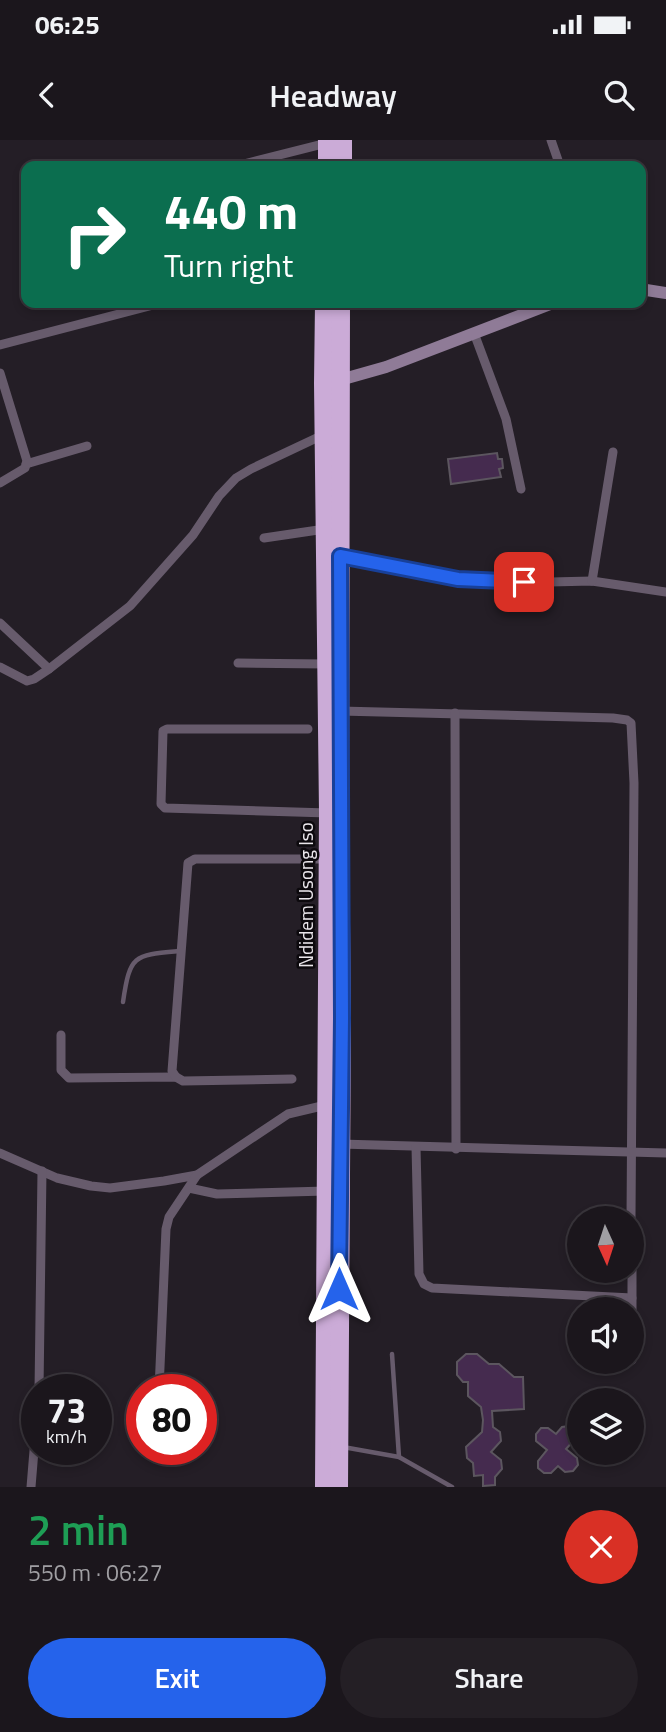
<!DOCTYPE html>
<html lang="en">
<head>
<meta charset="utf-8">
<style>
	:root { --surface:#1b161c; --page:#241f25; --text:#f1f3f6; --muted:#a09fa3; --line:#39353b; --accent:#2563eb }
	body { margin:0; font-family:"Titillium Web",sans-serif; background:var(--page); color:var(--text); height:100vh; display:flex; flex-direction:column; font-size:26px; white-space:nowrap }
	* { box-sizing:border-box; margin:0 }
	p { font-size:23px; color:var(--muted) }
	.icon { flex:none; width:38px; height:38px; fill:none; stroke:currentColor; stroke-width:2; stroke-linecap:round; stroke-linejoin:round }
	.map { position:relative; height:1347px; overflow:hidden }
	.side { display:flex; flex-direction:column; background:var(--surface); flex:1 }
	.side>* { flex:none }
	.hud { position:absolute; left:21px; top:21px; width:625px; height:147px; border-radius:14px; box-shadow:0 4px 10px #0003,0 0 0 2px var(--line); background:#0b6e4f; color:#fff; overflow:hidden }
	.needle { width:46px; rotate:177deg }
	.tools { position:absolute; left:567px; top:1066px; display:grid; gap:14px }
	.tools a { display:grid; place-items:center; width:77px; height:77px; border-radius:50%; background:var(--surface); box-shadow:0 4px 10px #0003,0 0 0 2px var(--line); font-size:35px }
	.speed { position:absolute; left:21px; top:1234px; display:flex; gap:14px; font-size:35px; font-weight:700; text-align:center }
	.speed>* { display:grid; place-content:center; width:91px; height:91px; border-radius:50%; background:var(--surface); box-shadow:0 4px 10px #0003,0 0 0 2px var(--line); line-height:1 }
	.speed small { font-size:18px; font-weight:400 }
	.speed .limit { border:10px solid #d22; background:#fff; color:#111 }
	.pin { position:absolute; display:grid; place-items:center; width:60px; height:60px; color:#fff; margin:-30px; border-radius:14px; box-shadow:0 4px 10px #0006 }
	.me { position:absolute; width:77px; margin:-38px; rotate:0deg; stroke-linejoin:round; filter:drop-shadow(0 0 5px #0008) }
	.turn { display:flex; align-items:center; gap:24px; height:147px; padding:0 28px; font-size:32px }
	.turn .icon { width:91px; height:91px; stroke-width:2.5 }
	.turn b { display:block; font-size:49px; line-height:60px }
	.round { display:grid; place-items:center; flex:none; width:74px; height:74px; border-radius:37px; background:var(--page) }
	.headline { display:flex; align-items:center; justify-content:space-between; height:119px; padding:0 28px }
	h1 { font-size:42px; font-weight:600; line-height:52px; color:#1e9e55 }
	.cta { display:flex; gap:14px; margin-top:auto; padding:14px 28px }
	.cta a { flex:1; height:80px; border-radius:42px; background:var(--accent); color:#fff; font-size:28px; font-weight:600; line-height:80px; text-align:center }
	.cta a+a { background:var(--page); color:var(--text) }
	.status { display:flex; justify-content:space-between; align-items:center; height:49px; padding:0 35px; background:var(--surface); direction:ltr }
	.status svg { height:19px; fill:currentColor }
	header { display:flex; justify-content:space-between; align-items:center; height:91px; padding:0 28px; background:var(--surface); font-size:32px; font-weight:600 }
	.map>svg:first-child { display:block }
	.building { fill:#452b4f; stroke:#5c565f; stroke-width:2 }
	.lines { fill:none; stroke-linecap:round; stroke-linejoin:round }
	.lane { stroke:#675b6c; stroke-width:4.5 }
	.street { stroke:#675b6c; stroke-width:9 }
	.secondary { stroke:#8f7b97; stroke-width:12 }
	.highway { stroke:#cbabd7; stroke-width:18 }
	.route-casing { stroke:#184099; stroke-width:18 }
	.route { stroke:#2563eb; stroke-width:12 }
	.labels { text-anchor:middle; stroke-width:5; stroke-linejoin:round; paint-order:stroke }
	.street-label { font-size:19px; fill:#eae6eb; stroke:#0c090d }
</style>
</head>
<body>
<div class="status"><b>06:25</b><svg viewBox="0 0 49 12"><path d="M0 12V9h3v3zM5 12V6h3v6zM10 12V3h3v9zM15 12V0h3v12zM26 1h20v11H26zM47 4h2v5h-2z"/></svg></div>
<header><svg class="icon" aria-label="back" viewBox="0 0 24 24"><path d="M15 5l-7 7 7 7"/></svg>Headway<svg class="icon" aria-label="search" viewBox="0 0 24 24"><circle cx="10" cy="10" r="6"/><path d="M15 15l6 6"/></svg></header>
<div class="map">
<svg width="666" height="1347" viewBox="0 0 666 1347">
	<rect width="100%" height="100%" fill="#241e26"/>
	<g class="building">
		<polygon points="497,313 498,319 502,319 503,328 499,329 501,337 451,344 448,319"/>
		<polygon points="466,1214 477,1214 489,1224 499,1224 514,1237 523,1237 524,1269 492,1271 493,1287 500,1292 501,1301 491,1312 501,1320 502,1329 495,1337 495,1345 483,1346 483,1335 474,1336 473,1323 467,1318 466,1307 482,1292 483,1280 481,1267 468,1256 468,1242 463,1242 457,1235 457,1222"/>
		<polygon points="569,1286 575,1291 575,1299 566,1309 577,1318 578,1325 573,1331 565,1332 558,1326 551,1333 544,1333 538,1328 538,1321 547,1310 536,1301 536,1294 541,1288 548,1288 556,1294 562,1287"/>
	</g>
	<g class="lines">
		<g class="lane">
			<path d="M123,862c7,-48 11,-47 58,-51"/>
			<polyline points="392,1214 399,1317"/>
			<polyline points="343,1307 399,1317 452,1347"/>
		</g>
		<g class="street">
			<polyline points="551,0 560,26"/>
			<polyline points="236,26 327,3"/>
			<polyline points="474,193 506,279 521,349"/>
			<polyline points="0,205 161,163"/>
			<polyline points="0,233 27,321 25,328 0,343"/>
			<polyline points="26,324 87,306"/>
			<polyline points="264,398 325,389"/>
			<polyline points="340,416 469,441 505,443 592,441 666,452"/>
			<polyline points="592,441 613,312"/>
			<polyline points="0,483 49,529"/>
			<polyline points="238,523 326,524"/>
			<polyline points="0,527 27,541 34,539 49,529 130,466 193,395 219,356 236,338 251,329 325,294"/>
			<polyline points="340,571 613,578 627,580 631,583 634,643 631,1078"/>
			<polyline points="455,573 456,1009"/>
			<polyline points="308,589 167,589 163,591 161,664 165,668 328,673"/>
			<polyline points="61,895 61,930 69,938 176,937 183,941 292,939"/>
			<polyline points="176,937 172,931 188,723 195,719 327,719"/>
			<polyline points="340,1004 666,1013"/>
			<polyline points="416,1007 419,1134 424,1144 432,1148 632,1158"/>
			<polyline points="0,1013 57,1038 91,1046 110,1048 164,1041 197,1035 288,974 326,965"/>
			<polyline points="189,1048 217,1054 326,1051"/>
			<polyline points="632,1130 632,1220"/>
			<polyline points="39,1250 42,1031"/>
			<polyline points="159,1250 166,1089 169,1077 197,1035"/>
			<polyline points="31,1347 37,1274"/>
		</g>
		<g class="secondary">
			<polyline points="640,149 666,153"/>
			<polyline points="333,242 386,227 553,163"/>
		</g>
		<g class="highway">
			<polyline points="327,26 327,0"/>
			<polyline points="343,26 343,0"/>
			<polyline points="324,163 323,243 328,673 324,1347"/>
			<polyline points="339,1347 342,878 340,686 341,163"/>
		</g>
	</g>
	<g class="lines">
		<defs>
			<polyline id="route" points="339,1149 342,878 340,416 458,439 524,442"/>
		</defs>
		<use href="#route" class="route-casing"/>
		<use href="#route" class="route"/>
	</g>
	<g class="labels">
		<g class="street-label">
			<text transform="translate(306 755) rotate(-90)" y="7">Ndidem Usong Iso</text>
		</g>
	</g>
</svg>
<div class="tools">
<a><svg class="needle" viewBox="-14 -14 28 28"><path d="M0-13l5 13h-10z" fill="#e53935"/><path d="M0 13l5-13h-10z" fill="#a09fa3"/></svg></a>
<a><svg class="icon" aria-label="sound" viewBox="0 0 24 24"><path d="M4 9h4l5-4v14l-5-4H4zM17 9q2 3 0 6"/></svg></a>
<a><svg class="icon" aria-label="layers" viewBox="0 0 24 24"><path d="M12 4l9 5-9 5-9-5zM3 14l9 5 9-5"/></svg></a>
</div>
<div class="speed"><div>73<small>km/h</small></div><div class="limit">80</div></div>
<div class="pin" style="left:524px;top:442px;background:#d93025"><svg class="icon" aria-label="arrive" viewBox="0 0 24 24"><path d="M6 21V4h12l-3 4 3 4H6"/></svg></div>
<svg class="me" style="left:339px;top:1149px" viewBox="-20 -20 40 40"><path d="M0-17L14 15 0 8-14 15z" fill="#2563eb" stroke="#fff" stroke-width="4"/></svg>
<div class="hud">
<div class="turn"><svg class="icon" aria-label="right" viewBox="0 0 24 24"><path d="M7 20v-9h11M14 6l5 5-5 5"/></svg><div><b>440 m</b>Turn right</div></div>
</div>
</div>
<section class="side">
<div class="headline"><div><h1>2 min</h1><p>550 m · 06:27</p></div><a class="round" style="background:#d93025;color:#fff"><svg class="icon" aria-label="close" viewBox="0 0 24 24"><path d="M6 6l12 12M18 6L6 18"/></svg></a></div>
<div class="cta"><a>Exit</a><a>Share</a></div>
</section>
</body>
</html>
